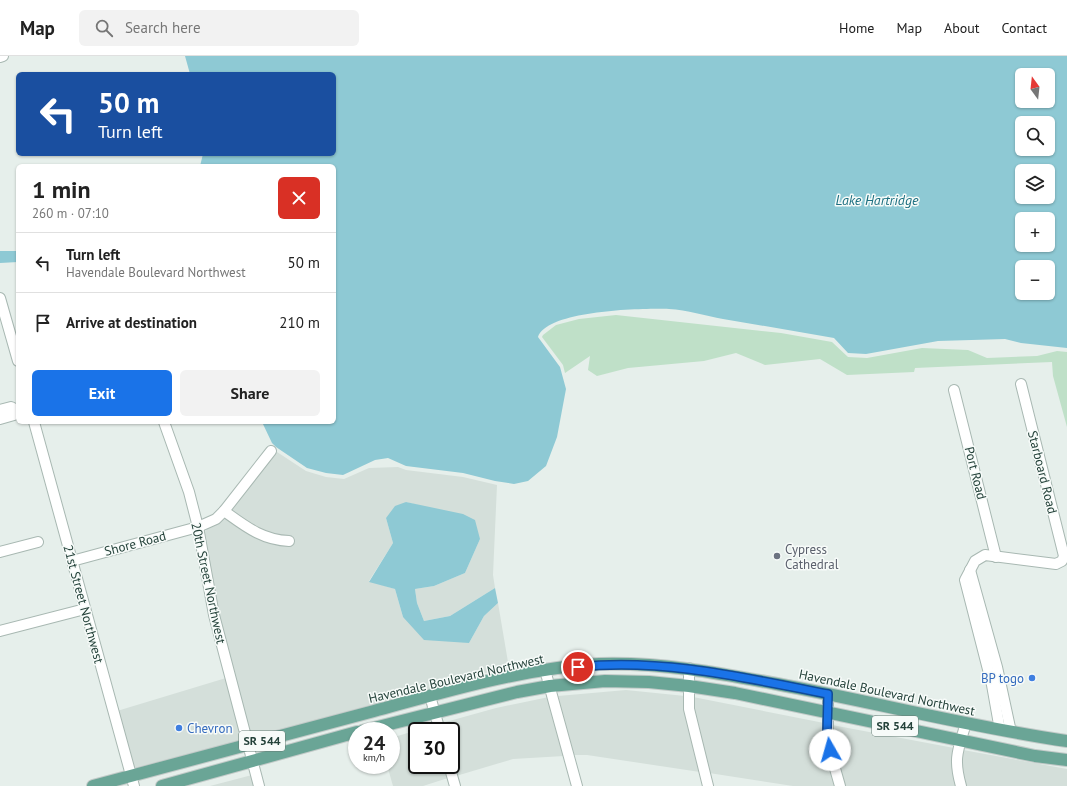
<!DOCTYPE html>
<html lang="en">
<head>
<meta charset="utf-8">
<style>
	:root { --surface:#fff; --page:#f2f2f2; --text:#222; --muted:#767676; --line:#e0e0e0; --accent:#1a73e8 }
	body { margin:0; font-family:"PT Sans",sans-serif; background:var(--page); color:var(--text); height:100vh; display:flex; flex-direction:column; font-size:15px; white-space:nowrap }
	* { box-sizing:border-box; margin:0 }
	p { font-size:13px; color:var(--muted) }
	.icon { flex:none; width:22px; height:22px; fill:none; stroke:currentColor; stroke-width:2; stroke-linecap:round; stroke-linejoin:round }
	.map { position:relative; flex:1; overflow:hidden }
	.details { position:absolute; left:16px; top:108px; width:320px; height:260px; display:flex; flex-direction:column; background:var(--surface); border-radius:6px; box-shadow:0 1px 3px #0004 }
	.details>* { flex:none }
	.guide { position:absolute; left:16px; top:16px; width:320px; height:84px; border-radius:6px; box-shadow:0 1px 3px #0004; background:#1a4fa0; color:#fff; overflow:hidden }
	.needle { width:26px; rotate:345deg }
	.buttons { position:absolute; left:1015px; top:12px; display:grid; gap:8px }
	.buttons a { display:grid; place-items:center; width:40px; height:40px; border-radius:6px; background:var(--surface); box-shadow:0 1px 3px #0004; font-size:20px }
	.speed { position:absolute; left:348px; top:666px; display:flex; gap:8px; font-size:20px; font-weight:700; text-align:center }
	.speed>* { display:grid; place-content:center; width:52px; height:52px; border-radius:50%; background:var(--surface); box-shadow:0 1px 3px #0004; line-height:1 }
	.speed small { font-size:10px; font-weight:400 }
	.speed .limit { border:2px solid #111; border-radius:6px; background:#fff; color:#111 }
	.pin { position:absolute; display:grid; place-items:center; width:34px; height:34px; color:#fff; margin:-17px; border:2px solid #fff; border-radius:50%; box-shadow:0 1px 4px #0007 }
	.me { position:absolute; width:44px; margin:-22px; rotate:353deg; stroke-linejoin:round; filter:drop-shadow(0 0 3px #0008) }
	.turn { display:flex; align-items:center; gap:14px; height:84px; padding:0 16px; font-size:18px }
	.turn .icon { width:52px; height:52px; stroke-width:2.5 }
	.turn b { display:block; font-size:28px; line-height:34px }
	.round { display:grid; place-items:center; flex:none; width:42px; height:42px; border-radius:6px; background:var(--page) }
	.overview { display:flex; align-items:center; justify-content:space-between; height:68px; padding:0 16px }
	h1 { font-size:24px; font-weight:700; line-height:30px }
	.primary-button { display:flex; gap:8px; margin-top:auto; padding:8px 16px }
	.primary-button a { flex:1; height:46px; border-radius:6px; background:var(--accent); color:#fff; font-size:16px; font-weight:700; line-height:46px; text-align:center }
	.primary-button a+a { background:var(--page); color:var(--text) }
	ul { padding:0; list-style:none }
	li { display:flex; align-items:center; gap:12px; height:60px; padding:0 16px; border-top:1px solid var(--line) }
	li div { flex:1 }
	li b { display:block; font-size:15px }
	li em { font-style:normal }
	header { display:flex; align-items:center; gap:24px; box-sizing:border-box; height:56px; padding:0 20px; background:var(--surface); border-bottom:1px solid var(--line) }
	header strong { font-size:19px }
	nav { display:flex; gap:22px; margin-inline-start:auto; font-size:14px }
	.search { width:280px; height:36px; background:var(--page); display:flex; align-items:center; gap:10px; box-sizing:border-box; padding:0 14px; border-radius:6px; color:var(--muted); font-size:15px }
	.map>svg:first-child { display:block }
	.built { fill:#d4dfda }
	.green { fill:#bfe0c8 }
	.water { fill:#8ec9d4; fill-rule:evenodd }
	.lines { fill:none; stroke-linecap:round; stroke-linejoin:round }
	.minor-casing { stroke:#a8b8b2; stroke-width:12 }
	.major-casing { stroke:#c2cac8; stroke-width:14 }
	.minor { stroke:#fff; stroke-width:10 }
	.major { stroke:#6aa596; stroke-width:12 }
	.route-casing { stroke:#114b97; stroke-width:10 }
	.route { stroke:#1a73e8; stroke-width:7 }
	.worship-dot { fill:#6b7280; stroke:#f7fbf9; stroke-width:1.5 }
	.shop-dot { fill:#3f7fe0; stroke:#f7fbf9; stroke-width:1.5 }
	.labels { text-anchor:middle; stroke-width:3; stroke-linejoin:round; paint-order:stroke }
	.shield { fill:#f7fbf9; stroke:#637a73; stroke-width:1 }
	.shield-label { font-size:12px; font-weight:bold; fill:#24423a }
	.street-label { font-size:13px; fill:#24423a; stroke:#f7fbf9 }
	.worship-label { font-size:13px; fill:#5b616d; stroke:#f7fbf9; text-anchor:start }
	.shop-label { font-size:13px; fill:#366cbe; stroke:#f7fbf9; text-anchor:end }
	.water-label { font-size:14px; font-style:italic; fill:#1c6f80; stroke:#f7fbf9 }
</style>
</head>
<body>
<header>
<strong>Map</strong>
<div class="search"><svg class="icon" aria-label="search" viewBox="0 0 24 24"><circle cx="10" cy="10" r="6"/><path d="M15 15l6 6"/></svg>Search here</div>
<nav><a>Home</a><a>Map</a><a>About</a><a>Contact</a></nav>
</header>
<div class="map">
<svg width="1067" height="730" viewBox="0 0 1067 730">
	<rect width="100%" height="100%" fill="#e6efeb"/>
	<g class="built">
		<polygon points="277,396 306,415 326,421 344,423 369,412 398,411 406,414 463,421 497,429 493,519 495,532 450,560 424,565 417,547 415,533 434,530 465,517 480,483 425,451 406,446 386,462 393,487 369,525 395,533 403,561 469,587 484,560 498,547 509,612 496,614 250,682 216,549 203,478 209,471 225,460 261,484 277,489 293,489 293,480 277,479 258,473 230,454"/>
		<polygon points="226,622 242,684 133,712 117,655"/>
		<polygon points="626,634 685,640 686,660 700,716 587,699 573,699 558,640"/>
		<polygon points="549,641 564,700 513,703 456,720 451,701 451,675 444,675 442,667 496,652"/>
		<polygon points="693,641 824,667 823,688 835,730 793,730 709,717 694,659"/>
		<polygon points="434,669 435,675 417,675 417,709 444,709 448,722 423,730 393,730 387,709 391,709 391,682"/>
		<polygon points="832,669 954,692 952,713 957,730 844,730 832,687"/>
		<polygon points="963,694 1067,713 1067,730 965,730 960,703"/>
		<polygon points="252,719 255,730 210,730"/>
	</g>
	<polygon class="green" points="616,259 781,277 832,286 848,301 867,302 922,292 968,294 987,302 1037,300 1057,295 1067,296 1067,371 1053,320 1052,306 915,312 914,316 847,319 820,303 765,309 736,297 704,305 628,312 597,320 588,314 590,300 565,317 563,309 542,281 543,279 556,269 579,263"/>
	<g class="water">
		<path d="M185,0h882v292l-46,-5 -16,-4 -67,2 -72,13 -18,-1 -14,-15c-37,-6 -74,-13 -111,-19 -17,-3 -36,-9 -54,-10 -25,-1 -122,1 -131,28l22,30 6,22 -9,48 -11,29 -18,15 -14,3 -19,-3 -32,-8 -57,-7 -18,-8 -13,2 -32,15 -17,-2 -19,-5 -31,-21 -4,-4 -10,-21h72v-256h-134l3,-12h131v-80h-144zM1022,19h26v26h-26zM1022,67h26v26h-26zM1022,115h26v26h-26zM1022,163h26v26h-26zM1022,211h26v26h-26z"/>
		<polygon points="0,195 18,195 18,206 0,207"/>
		<polygon points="406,446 463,458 475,464 480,483 465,517 434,530 415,533 417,547 424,565 450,560 495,532 498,547 484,560 469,587 424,584 403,561 395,533 369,526 393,487 386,462 395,450"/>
	</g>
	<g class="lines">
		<defs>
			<g id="minor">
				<polyline points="0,1 3,0"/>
				<polyline points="0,242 18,305"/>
				<polyline points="954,334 996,501"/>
				<polyline points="0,354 11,351 17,354"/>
				<polyline points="0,363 14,359 18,354"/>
				<polyline points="34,366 134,730"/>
				<polyline points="164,366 189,436 198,471 214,559 259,730"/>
				<path d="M224,455c21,15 38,29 65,30"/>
				<polyline points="0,496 38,486"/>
				<polyline points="72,505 198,471 216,463 224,455 271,395"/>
				<polyline points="970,514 997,611 1011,676"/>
				<polyline points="0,575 85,553"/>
				<polyline points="689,612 689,653 708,730"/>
				<polyline points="545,614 577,730"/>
				<polyline points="828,638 828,688 840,730"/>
				<polyline points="430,640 440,675"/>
				<polyline points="1000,674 992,629 965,524 975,505 985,499 1056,508 1062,505 1064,500 1021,328"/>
				<polyline points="449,709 455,730"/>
				<path d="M961,730c-8,-28 -3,-36 5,-63"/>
			</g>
			<g id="major">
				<polyline points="362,675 517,636 550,630 605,625 649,626 689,630 735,637 1035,700 1067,704"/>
				<path d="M93,730c94,-25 187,-50 281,-75 73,-20 149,-43 225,-47 60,-2 119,9 178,20 97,18 193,43 290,57"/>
				<polyline points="162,730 357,676"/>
			</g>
		</defs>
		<use href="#minor" class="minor-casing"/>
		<use href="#major" class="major-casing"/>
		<use href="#minor" class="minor"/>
		<use href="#major" class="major"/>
	</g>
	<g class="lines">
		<defs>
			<path id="route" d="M578,611c84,-9 168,11 250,27l-1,40 3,16"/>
		</defs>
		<use href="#route" class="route-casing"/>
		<use href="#route" class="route"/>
	</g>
	<circle class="worship-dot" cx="777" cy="500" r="4"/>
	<g class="shop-dot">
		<circle cx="1032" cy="622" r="4"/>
		<circle cx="179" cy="672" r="4"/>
	</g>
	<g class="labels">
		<g class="shield">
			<rect x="872" y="660" width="46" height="20" rx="3"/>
			<rect x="239" y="675" width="46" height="20" rx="3"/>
		</g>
		<g class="shield-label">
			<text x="895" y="674">SR 544</text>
			<text x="262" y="689">SR 544</text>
		</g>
		<g class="street-label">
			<text transform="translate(1043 416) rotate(76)" y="5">Starboard Road</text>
			<text transform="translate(976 417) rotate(76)" y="5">Port Road</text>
			<text transform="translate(135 487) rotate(-15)" y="5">Shore Road</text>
			<text transform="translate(209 527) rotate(78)" y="5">20th Street Northwest</text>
			<text transform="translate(84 548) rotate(75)" y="5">21st Street Northwest</text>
			<text transform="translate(456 622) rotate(-13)" y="5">Havendale Boulevard Northwest</text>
			<text transform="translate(887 636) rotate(12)" y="5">Havendale Boulevard Northwest</text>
		</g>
		<g class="worship-label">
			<text x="785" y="498">Cypress<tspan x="785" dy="15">Cathedral</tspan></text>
		</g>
		<g class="shop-label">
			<text x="1024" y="627">BP togo</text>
			<text x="187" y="677" text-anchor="start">Chevron</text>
		</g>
		<g class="water-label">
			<text x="877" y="149">Lake Hartridge</text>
		</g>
	</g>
</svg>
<div class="buttons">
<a><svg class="needle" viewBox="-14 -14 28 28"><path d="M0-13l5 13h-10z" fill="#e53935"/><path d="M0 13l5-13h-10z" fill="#767676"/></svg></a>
<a><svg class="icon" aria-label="search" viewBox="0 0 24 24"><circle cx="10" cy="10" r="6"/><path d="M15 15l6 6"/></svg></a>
<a><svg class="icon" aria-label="layers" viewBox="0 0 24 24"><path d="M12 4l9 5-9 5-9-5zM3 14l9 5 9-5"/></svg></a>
<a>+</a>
<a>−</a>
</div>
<div class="speed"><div>24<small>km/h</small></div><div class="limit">30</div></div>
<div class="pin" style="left:578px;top:611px;background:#d93025"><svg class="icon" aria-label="arrive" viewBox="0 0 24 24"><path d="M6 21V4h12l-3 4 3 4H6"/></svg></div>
<svg class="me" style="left:830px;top:694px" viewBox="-20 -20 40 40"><circle r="19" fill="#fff"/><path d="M0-13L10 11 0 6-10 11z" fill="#1a73e8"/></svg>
<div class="guide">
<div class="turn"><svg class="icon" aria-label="left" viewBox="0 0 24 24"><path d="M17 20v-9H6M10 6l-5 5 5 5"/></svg><div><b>50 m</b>Turn left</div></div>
</div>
<section class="details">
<div class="overview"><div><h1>1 min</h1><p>260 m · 07:10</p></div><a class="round" style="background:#d93025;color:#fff"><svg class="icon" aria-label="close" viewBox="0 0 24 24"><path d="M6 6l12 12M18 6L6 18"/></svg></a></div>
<ul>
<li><svg class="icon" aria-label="left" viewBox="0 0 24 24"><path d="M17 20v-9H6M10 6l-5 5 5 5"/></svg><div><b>Turn left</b><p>Havendale Boulevard Northwest</p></div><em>50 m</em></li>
<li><svg class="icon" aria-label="arrive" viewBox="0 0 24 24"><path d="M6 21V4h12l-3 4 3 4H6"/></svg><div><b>Arrive at destination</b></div><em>210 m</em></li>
</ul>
<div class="primary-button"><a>Exit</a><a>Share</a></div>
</section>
</div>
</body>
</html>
